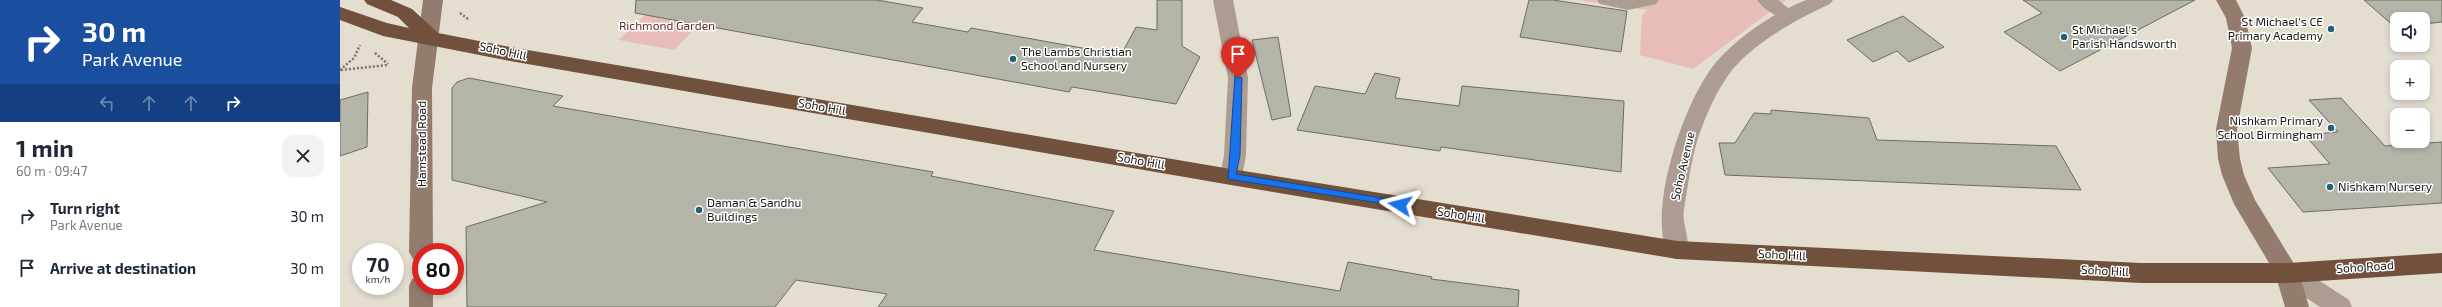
<!DOCTYPE html>
<html lang="en">
<head>
<meta charset="utf-8">
<style>
	:root { --surface:#fff; --page:#f2f2f3; --text:#1f2937; --muted:#747a83 }
	body { margin:0; font-family:"Exo 2",sans-serif; background:var(--page); color:var(--text); height:100vh; display:flex; flex-direction:column; font-size:15px; white-space:nowrap }
	* { box-sizing:border-box; margin:0 }
	p { font-size:13px; color:var(--muted) }
	.icon { flex:none; width:22px; height:22px; fill:none; stroke:currentColor; stroke-width:2; stroke-linecap:round; stroke-linejoin:round }
	.map { position:relative; flex:1; overflow:hidden }
	.drawer { display:flex; flex-direction:column; background:var(--surface); width:340px }
	.drawer>* { flex:none }
	.guide { background:#1a4fa0; color:#fff; overflow:hidden }
	.controls { position:absolute; left:2050px; top:12px; display:grid; gap:8px }
	.controls a { display:grid; place-items:center; width:40px; height:40px; border-radius:8px; background:var(--surface); box-shadow:0 2px 6px #0003; font-size:20px }
	.speed { position:absolute; left:12px; top:243px; display:flex; gap:8px; font-size:20px; font-weight:700; text-align:center }
	.speed>* { display:grid; place-content:center; width:52px; height:52px; border-radius:50%; background:var(--surface); box-shadow:0 2px 6px #0003; line-height:1 }
	.speed small { font-size:10px; font-weight:400 }
	.speed .limit { border:6px solid #d22; background:#fff; color:#111 }
	.pin { position:absolute; display:grid; place-items:center; width:34px; height:34px; color:#fff; margin:-41px -17px; border-radius:50% 50% 50% 0; rotate:-45deg; box-shadow:0 0 4px #0007 }
	.pin .icon { rotate:45deg }
	.me { position:absolute; width:44px; margin:-22px; rotate:279deg; stroke-linejoin:round; filter:drop-shadow(0 0 3px #0008) }
	.turn { display:flex; align-items:center; gap:14px; height:84px; padding:0 16px; font-size:18px }
	.turn .icon { width:52px; height:52px; stroke-width:2.5 }
	.turn b { display:block; font-size:28px; line-height:34px }
	.lanes { display:flex; align-items:center; height:38px; padding:0 16px; background:#0003; justify-content:center; gap:20px; direction:ltr }
	.lanes .off { opacity:.35 }
	.round { display:grid; place-items:center; flex:none; width:42px; height:42px; border-radius:12px; background:var(--page) }
	.summary { display:flex; align-items:center; justify-content:space-between; height:68px; padding:0 16px }
	h1 { font-size:24px; font-weight:700; line-height:30px }
	ul { padding:0; list-style:none }
	li { display:flex; align-items:center; gap:12px; height:52px; padding:0 16px }
	li div { flex:1 }
	li b { display:block; font-size:15px }
	li em { font-style:normal }
	main { display:flex; flex:1; min-height:0 }
	.map>svg:first-child { display:block }
	.green { fill:#e8bcb7 }
	.building { fill:#b4b5a8; stroke:#6b6d61 }
	.lines { fill:none; stroke-linecap:round; stroke-linejoin:round }
	.path { stroke:#77736b; stroke-width:2.5; stroke-dasharray:2 2; stroke-linecap:butt }
	.lane { fill:#ac9c92; fill-rule:evenodd }
	.street { fill:#ac9c92; fill-rule:evenodd }
	.secondary { fill:#937c6d; fill-rule:evenodd }
	.highway { fill:#71513b; fill-rule:evenodd }
	.route { fill:#1a73e8; stroke:#114b97 }
	.poi-dot { fill:#246078; stroke:#fff; stroke-width:1.5 }
	.labels { text-anchor:middle; stroke-width:3; stroke-linejoin:round; paint-order:stroke }
	.poi-label { font-size:12px; fill:#191612; stroke:#fff; text-anchor:start }
	.park-label { font-size:12px; fill:#652b28; stroke:#fff }
	.street-label { font-size:12px; fill:#191612; stroke:#fff }
</style>
</head>
<body>
<main>
<section class="drawer">
<div class="guide">
<div class="turn"><svg class="icon" aria-label="right" viewBox="0 0 24 24"><path d="M7 20v-9h11M14 6l5 5-5 5"/></svg><div><b>30 m</b>Park Avenue</div></div>
<div class="lanes"><svg class="icon off" aria-label="left" viewBox="0 0 24 24"><path d="M17 20v-9H6M10 6l-5 5 5 5"/></svg><svg class="icon off" aria-label="ahead" viewBox="0 0 24 24"><path d="M12 20V5M6 11l6-6 6 6"/></svg><svg class="icon off" aria-label="ahead" viewBox="0 0 24 24"><path d="M12 20V5M6 11l6-6 6 6"/></svg><svg class="icon" aria-label="right" viewBox="0 0 24 24"><path d="M7 20v-9h11M14 6l5 5-5 5"/></svg></div>
</div>
<div class="summary"><div><h1>1 min</h1><p>60 m · 09:47</p></div><a class="round"><svg class="icon" aria-label="close" viewBox="0 0 24 24"><path d="M6 6l12 12M18 6L6 18"/></svg></a></div>
<ul>
<li><svg class="icon" aria-label="right" viewBox="0 0 24 24"><path d="M7 20v-9h11M14 6l5 5-5 5"/></svg><div><b>Turn right</b><p>Park Avenue</p></div><em>30 m</em></li>
<li><svg class="icon" aria-label="arrive" viewBox="0 0 24 24"><path d="M6 21V4h12l-3 4 3 4H6"/></svg><div><b>Arrive at destination</b></div><em>30 m</em></li>
</ul>
</section>
<div class="map">
<svg width="2102" height="307" viewBox="0 0 2102 307">
	<rect width="100%" height="100%" fill="#e4ded1"/>
	<g class="green">
		<polygon points="321,0 382,0 334,50 279,40"/>
		<polygon points="1237,0 1446,0 1353,69 1300,55 1302,15 1307,10"/>
	</g>
	<g class="building">
		<polygon points="296,0 537,0 583,8 572,22 628,32 631,28 781,55 796,27 817,30 817,0 842,0 842,46 860,57 836,104 732,87 729,92 295,13"/>
		<polygon points="1189,0 1213,0 1287,11 1281,52 1180,37"/>
		<polygon points="1683,0 1855,0 1720,71 1664,32 1702,13"/>
		<polygon points="2024,0 2102,0 2102,22 2083,24 2083,19 2057,19 2056,28"/>
		<polygon points="1563,16 1604,47 1569,62 1557,51 1533,62 1507,40"/>
		<polygon points="938,37 951,116 932,120 912,40"/>
		<polygon points="1035,73 1060,78 1055,98 1119,106 1122,86 1284,101 1281,172 1101,147 1100,151 957,130 975,86 1025,94"/>
		<polygon points="129,78 223,96 213,106 593,172 591,176 774,211 754,250 1000,291 1008,262 1092,277 1091,279 1179,290 1178,307 538,307 547,294 456,280 435,307 127,307 126,227 207,202 112,180 112,88 117,82"/>
		<polygon points="28,92 27,147 0,156 0,100"/>
		<polygon points="2001,98 2045,146 2102,142 2102,203 1963,212 1928,168 1990,164 1965,135 1998,132 1969,100"/>
		<polygon points="1431,110 1529,118 1537,140 1716,146 1741,190 1385,175 1379,143 1395,143 1414,113 1431,114"/>
	</g>
	<g class="lines">
		<g class="path">
			<polyline points="120,13 128,19"/>
			<polyline points="35,53 48,64"/>
			<polyline points="0,70 14,58 20,45"/>
			<polyline points="1,70 48,65"/>
		</g>
		<g class="lane">
			<polygon points="1257,0 1319,0 1316,4 1288,10 1260,4"/>
			<path d="M1417,0h21l19,15 -3,4c-12,3 -30,-9 -37,-19z"/>
		</g>
		<g class="street">
			<polygon points="873,0 893,0 908,78 906,155 902,177 899,183 891,185 883,183 880,177 884,155 888,78"/>
			<path d="M1466,0h27l-3,4c-33,15 -75,38 -98,66 -15,19 -26,45 -34,68 -7,22 -10,48 -14,71 -3,16 9,33 1,48l-8,2 -8,-2c-24,-45 17,-162 49,-197 24,-26 56,-47 88,-60z"/>
			<polygon points="1948,263 1957,266 2009,300 2012,307 1980,307 1939,280 1936,273 1939,266"/>
		</g>
		<g class="secondary">
			<polygon points="83,0 103,0 92,88 93,252 81,252 81,261 73,259 69,252 72,88"/>
			<polygon points="1876,0 1896,0 1905,18 1912,48 1897,129 1900,159 1904,175 1915,200 1959,272 1969,307 1945,307 1935,273 1894,204 1882,175 1878,159 1876,129 1892,48 1886,18"/>
			<polygon points="81,276 81,286 93,286 93,307 69,307 69,286 72,279"/>
		</g>
		<polygon class="highway" points="24,0 51,0 72,9 98,33 170,47 891,169 1337,241 1801,263 1948,263 2102,253 2102,273 1948,283 1801,283 1337,259 891,185 170,61 43,36 0,20 0,7 47,23 69,28 58,17 27,4"/>
	</g>
	<polygon class="route" points="895,75 902,78 900,155 896,174 1060,201 1064,202 1064,207 888,179"/>
	<g class="poi-dot">
		<circle cx="1991" cy="29" r="4"/>
		<circle cx="1724" cy="37" r="4"/>
		<circle cx="673" cy="59" r="4"/>
		<circle cx="1991" cy="128" r="4"/>
		<circle cx="1990" cy="187" r="4"/>
		<circle cx="359" cy="210" r="4"/>
	</g>
	<g class="labels">
		<g class="poi-label">
			<text x="1983" y="26" text-anchor="end">St Michael's CE<tspan x="1983" dy="14">Primary Academy</tspan></text>
			<text x="1732" y="34">St Michael's<tspan x="1732" dy="14">Parish Handsworth</tspan></text>
			<text x="681" y="56">The Lambs Christian<tspan x="681" dy="14">School and Nursery</tspan></text>
			<text x="1983" y="125" text-anchor="end">Nishkam Primary<tspan x="1983" dy="14">School Birmingham</tspan></text>
			<text x="1998" y="191">Nishkam Nursery</text>
			<text x="367" y="207">Daman &amp; Sandhu<tspan x="367" dy="14">Buildings</tspan></text>
		</g>
		<g class="park-label">
			<text x="327" y="30">Richmond Garden</text>
		</g>
		<g class="street-label">
			<text transform="translate(163 51) rotate(12)" y="4">Soho Hill</text>
			<text transform="translate(482 107) rotate(10)" y="4">Soho Hill</text>
			<text transform="translate(82 144) rotate(-90)" y="4">Hamstead Road</text>
			<text transform="translate(801 161) rotate(10)" y="4">Soho Hill</text>
			<text transform="translate(1343 166) rotate(-77)" y="4">Soho Avenue</text>
			<text transform="translate(1121 215) rotate(9)" y="4">Soho Hill</text>
			<text transform="translate(1442 255) rotate(3)" y="4">Soho Hill</text>
			<text transform="translate(2025 267) rotate(-4)" y="4">Soho Road</text>
			<text transform="translate(1765 271) rotate(3)" y="4">Soho Hill</text>
		</g>
	</g>
</svg>
<div class="controls">
<a><svg class="icon" aria-label="sound" viewBox="0 0 24 24"><path d="M4 9h4l5-4v14l-5-4H4zM17 9q2 3 0 6"/></svg></a>
<a>+</a>
<a>−</a>
</div>
<div class="speed"><div>70<small>km/h</small></div><div class="limit">80</div></div>
<div class="pin" style="left:898px;top:78px;background:#d93025"><svg class="icon" aria-label="arrive" viewBox="0 0 24 24"><path d="M6 21V4h12l-3 4 3 4H6"/></svg></div>
<svg class="me" style="left:1060px;top:205px" viewBox="-20 -20 40 40"><path d="M0-17L14 15 0 8-14 15z" fill="#1a73e8" stroke="#fff" stroke-width="4"/></svg>
</div>
</main>
</body>
</html>
